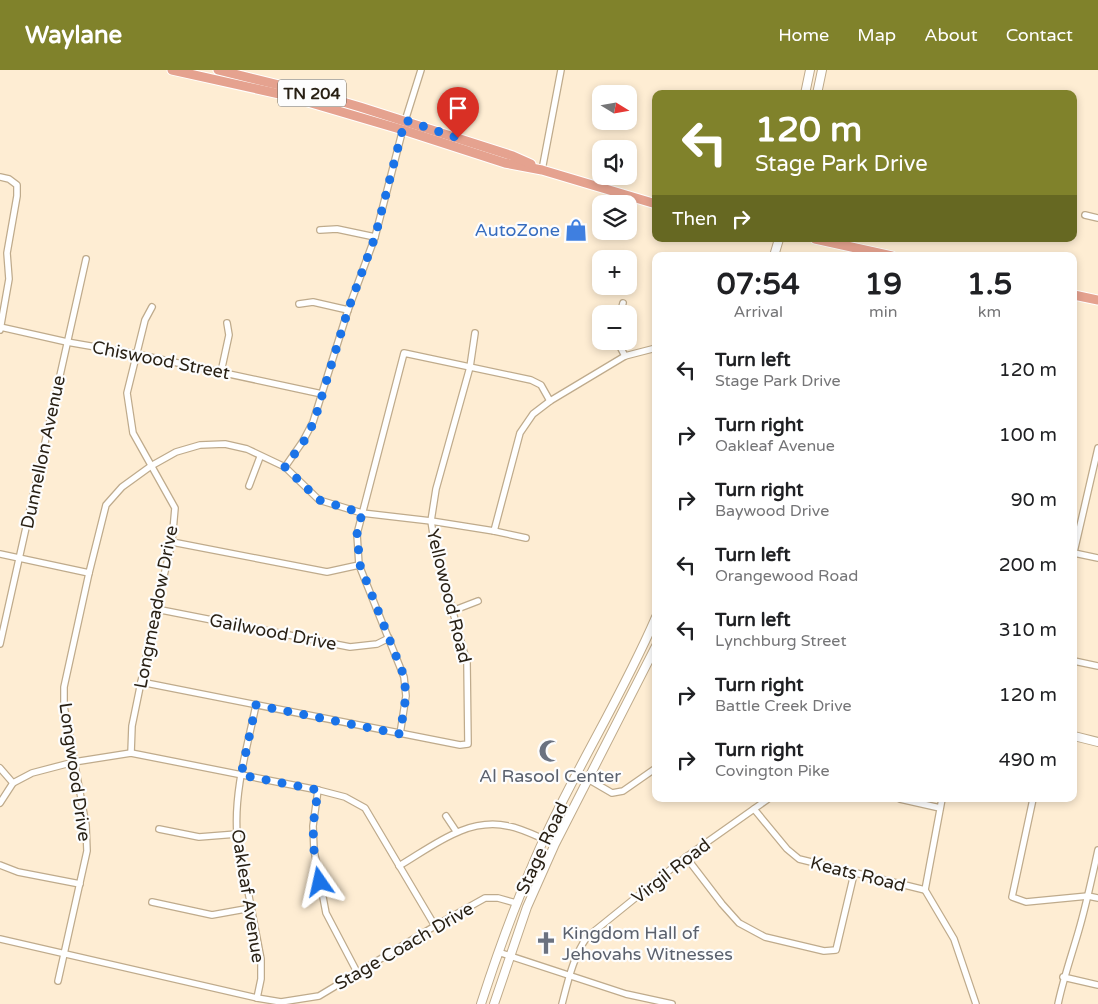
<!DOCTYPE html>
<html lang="en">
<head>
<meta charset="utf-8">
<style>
	:root { --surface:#fff; --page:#f6f6f6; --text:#202124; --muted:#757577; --accent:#80822b }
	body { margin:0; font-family:"Varela Round",sans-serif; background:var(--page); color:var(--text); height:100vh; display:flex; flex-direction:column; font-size:19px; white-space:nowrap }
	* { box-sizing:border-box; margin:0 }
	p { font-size:16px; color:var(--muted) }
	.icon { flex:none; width:28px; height:28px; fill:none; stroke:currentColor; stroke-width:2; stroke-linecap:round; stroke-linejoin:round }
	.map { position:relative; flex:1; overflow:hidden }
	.panel { position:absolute; left:652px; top:182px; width:425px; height:550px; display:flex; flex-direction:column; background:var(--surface); border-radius:10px; box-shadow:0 2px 8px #0003 }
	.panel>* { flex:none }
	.banner { position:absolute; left:652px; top:20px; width:425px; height:152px; border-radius:10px; box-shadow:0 2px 8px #0003; background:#80822b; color:#fff; overflow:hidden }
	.needle { width:32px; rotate:101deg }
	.tools { position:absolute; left:592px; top:15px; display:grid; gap:10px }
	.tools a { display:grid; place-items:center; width:45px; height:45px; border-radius:10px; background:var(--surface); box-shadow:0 2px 8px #0003; font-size:25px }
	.pin { position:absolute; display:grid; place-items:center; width:42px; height:42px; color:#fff; margin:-51px -21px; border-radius:50% 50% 50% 0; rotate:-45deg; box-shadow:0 0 5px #0007 }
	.pin .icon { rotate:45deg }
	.me { position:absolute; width:55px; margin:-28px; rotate:349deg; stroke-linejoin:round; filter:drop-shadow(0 0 4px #0008) }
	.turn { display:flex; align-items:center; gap:18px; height:105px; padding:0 20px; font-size:22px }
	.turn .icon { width:65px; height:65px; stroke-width:2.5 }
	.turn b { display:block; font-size:35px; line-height:42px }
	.then { display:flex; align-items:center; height:48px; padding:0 20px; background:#0003; gap:10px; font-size:19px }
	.eta { display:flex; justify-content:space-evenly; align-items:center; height:85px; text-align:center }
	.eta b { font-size:30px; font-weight:700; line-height:35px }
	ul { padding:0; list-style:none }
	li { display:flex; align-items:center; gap:15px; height:65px; padding:0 20px }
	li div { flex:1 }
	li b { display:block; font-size:19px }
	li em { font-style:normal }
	header { display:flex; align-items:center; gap:30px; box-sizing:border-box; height:70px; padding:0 25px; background:var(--accent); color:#fff }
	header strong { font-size:24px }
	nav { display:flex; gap:28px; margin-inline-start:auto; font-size:18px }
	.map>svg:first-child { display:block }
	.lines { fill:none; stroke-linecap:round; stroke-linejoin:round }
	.street-casing { stroke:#bfab8c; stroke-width:8 }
	.secondary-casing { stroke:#bfab8c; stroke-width:10 }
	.primary-casing { stroke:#fff; stroke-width:11 }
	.street { stroke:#fff; stroke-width:5.5 }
	.secondary { stroke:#fff; stroke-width:8 }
	.primary { stroke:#e5a28f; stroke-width:9 }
	.route { stroke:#1a73e8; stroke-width:9; stroke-dasharray:0 16.2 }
	.labels { text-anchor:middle; stroke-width:4.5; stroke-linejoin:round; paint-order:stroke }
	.shield { fill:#fdfdfd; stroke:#676259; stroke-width:1 }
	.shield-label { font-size:16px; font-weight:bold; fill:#271f13 }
	.shop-label { font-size:18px; fill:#366cbe; stroke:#fdfdfd; text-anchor:end }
	.street-label { font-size:18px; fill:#271f13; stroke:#fdfdfd }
	.worship-label { font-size:18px; fill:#5b616d; stroke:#fdfdfd }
</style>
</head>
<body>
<header>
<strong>Waylane</strong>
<nav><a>Home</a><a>Map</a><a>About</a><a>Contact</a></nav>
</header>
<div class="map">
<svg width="1098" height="934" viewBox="0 0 1098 934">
	<rect width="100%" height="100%" fill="#feedd3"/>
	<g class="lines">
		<defs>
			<g id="street">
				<polyline points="542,100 561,0"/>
				<polyline points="0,107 9,109 17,115 17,126 7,183 9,209 0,260"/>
				<polyline points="1085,145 1098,148"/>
				<polyline points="320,160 337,159 375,167"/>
				<polyline points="299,234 313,232 348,240"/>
				<polyline points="620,244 623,233"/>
				<polyline points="0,257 67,272 136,284 322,324"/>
				<polyline points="617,271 625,286"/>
				<polyline points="221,302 229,265 227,253"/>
				<polyline points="285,397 303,371 313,352 348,240 375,167 405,51 421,0"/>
				<polyline points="249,416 260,387"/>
				<polyline points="494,461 520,363 533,344 550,331 625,286 656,278"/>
				<polyline points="172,472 327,502 359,495"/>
				<polyline points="1074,482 1098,378"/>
				<polyline points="1074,483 1098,488"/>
				<polyline points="0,484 89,503"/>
				<polyline points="156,539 350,577 377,574 389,568"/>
				<polyline points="452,541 478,531"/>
				<polyline points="0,574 86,189"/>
				<polyline points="1074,591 1098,596"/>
				<polyline points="141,612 460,675 468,674 467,593 435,477 431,451 436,419 470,297 475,263"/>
				<path d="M256,635c-9,43 -22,86 -19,129l24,125v20l-4,19"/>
				<polyline points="400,664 406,626 404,607 359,495 357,464 404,283 531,310 541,315 550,331"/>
				<polyline points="131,683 132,656 156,539 172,472 175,438 133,363 127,323 145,250 152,237"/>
				<polyline points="0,698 13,713"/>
				<polyline points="588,709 612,723 623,721 656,698"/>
				<polyline points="318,720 313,756 314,780 326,843 357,902"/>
				<polyline points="900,729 940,738"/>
				<polyline points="942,729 925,820 954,869 976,934"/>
				<polyline points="1033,729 1012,827 1026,832 1088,826 1098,828"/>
				<polyline points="0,733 13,713 32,703 74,692 131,683 318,720 345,727 365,738 435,856"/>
				<polyline points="754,739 787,779 799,789 925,820"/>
				<polyline points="446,746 456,761"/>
				<polyline points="159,759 199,767 237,764"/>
				<polyline points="686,787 722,834 739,853 765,867 824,881 836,880 854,804"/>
				<polyline points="0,795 18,802 80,814"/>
				<path d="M399,796c34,-20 68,-49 109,-40 16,3 32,12 47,18"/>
				<polyline points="152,832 212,845 251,838"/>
				<polyline points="0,869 257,928 281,932 319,926 435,856 485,828 498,828 516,833"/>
				<polyline points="498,882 626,924 672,934"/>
				<polyline points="1063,907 1098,915"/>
				<polyline points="58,911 87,781 86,755 64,636 64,617 89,503 106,435 122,417 151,396 176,382 200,375 225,374 247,379 285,397 319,430 362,443 431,451 494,461 526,468"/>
				<path d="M562,934c6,-23 11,-47 25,-67l99,-80 82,-58"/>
				<path d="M1058,934c5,-24 13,-47 20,-71 8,-27 14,-55 20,-83"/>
			</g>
			<g id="secondary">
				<polyline points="805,24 810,0"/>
				<polyline points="817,24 822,0"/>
				<polyline points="774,186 779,169"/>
				<polyline points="1074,666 1098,672"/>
				<path d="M481,934c18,-56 38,-110 62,-163 35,-76 80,-147 113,-224"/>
				<polyline points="494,934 527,837 555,774 656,576"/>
			</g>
			<g id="primary">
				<polyline points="172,0 284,25 403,60 505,93 542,100 656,134"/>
				<polyline points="218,0 316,24 360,37 513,86 531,94"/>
				<polyline points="815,169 892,186"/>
				<polyline points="1074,225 1098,230"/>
			</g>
		</defs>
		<use href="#street" class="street-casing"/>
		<use href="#secondary" class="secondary-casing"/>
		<use href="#primary" class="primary-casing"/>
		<use href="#street" class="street"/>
		<use href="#secondary" class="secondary"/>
		<use href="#primary" class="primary"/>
	</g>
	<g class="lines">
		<polyline class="route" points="320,812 314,780 313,756 318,720 241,705 256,635 400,664 406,626 404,606 360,495 357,464 362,443 319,430 285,397 304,371 314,352 348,240 375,167 405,50 458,68"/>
	</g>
	<defs>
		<symbol id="shop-bare" viewBox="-9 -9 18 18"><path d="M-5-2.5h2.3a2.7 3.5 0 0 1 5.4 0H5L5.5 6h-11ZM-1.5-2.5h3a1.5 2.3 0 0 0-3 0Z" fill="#3f7fe0" stroke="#fdfdfd" stroke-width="2.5" paint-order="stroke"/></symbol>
		<symbol id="mosque-bare" viewBox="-9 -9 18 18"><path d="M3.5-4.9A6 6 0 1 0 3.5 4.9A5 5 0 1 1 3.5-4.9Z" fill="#6b7280" stroke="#fdfdfd" stroke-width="2.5" paint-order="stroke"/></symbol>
		<symbol id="church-bare" viewBox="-9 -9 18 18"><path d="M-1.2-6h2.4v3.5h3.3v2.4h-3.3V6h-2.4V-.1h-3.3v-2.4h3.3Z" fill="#6b7280" stroke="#fdfdfd" stroke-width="2.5" paint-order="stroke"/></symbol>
	</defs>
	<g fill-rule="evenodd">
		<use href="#shop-bare" x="560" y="144" width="32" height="32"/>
		<use href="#mosque-bare" x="534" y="665" width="32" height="32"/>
		<use href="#church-bare" x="530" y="857" width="32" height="32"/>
	</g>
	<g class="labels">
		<rect class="shield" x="278" y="9.5" width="68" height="27" rx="4"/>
		<g class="shield-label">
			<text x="312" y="29">TN 204</text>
		</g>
		<g class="shop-label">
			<text x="560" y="166">AutoZone</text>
		</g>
		<g class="street-label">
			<text transform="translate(161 290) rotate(11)" y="6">Chiswood Street</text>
			<text transform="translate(43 382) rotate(-78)" y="6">Dunnellon Avenue</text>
			<text transform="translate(449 526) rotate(76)" y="6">Yellowood Road</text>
			<text transform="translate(156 537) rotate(-79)" y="6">Longmeadow Drive</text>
			<text transform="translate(273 562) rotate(11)" y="6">Gailwood Drive</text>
			<text transform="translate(75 702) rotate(82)" y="6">Longwood Drive</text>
			<text transform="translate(542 778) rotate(-65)" y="6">Stage Road</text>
			<text transform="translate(671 801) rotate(-38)" y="6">Virgil Road</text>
			<text transform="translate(858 804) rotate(14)" y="6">Keats Road</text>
			<text transform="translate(248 826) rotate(81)" y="6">Oakleaf Avenue</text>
			<text transform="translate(404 876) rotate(-30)" y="6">Stage Coach Drive</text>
		</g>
		<g class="worship-label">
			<text x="550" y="712">Al Rasool Center</text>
			<text x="562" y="869" text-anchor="start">Kingdom Hall of<tspan x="562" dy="21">Jehovahs Witnesses</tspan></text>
		</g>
	</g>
</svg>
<div class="tools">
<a><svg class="needle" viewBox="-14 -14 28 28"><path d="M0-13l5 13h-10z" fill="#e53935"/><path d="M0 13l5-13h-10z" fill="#757577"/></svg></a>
<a><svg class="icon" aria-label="sound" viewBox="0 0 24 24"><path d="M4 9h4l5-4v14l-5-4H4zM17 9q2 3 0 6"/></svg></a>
<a><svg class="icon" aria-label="layers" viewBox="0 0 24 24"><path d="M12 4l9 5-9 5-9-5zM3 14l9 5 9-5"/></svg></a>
<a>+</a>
<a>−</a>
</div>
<div class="pin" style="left:458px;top:68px;background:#d93025"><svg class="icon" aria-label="arrive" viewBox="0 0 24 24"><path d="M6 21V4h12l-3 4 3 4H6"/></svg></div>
<svg class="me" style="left:320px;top:812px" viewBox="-20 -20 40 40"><path d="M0-17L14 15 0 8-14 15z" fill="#1a73e8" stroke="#fff" stroke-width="4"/></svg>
<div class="banner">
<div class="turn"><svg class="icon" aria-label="left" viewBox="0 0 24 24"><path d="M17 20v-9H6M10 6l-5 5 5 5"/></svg><div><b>120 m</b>Stage Park Drive</div></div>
<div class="then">Then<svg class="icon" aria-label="right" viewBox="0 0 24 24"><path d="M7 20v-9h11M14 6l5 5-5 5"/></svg></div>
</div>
<section class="panel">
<div class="eta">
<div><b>07:54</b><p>Arrival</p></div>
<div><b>19</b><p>min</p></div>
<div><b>1.5</b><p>km</p></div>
</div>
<ul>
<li><svg class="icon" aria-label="left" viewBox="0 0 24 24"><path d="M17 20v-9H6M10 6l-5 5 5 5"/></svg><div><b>Turn left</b><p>Stage Park Drive</p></div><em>120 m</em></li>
<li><svg class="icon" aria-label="right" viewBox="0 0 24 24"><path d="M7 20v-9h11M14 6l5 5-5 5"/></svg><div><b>Turn right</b><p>Oakleaf Avenue</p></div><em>100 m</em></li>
<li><svg class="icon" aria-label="right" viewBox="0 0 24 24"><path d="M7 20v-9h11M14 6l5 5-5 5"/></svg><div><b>Turn right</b><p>Baywood Drive</p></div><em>90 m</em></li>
<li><svg class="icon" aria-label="left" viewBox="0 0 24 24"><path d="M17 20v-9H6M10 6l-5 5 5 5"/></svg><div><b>Turn left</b><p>Orangewood Road</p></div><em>200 m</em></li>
<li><svg class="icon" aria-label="left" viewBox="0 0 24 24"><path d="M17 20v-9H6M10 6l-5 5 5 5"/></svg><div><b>Turn left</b><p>Lynchburg Street</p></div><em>310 m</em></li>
<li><svg class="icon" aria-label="right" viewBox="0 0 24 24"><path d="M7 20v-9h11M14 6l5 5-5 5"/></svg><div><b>Turn right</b><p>Battle Creek Drive</p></div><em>120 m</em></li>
<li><svg class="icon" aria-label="right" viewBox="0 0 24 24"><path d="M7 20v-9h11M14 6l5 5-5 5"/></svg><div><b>Turn right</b><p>Covington Pike</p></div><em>490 m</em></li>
</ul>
</section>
</div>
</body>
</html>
